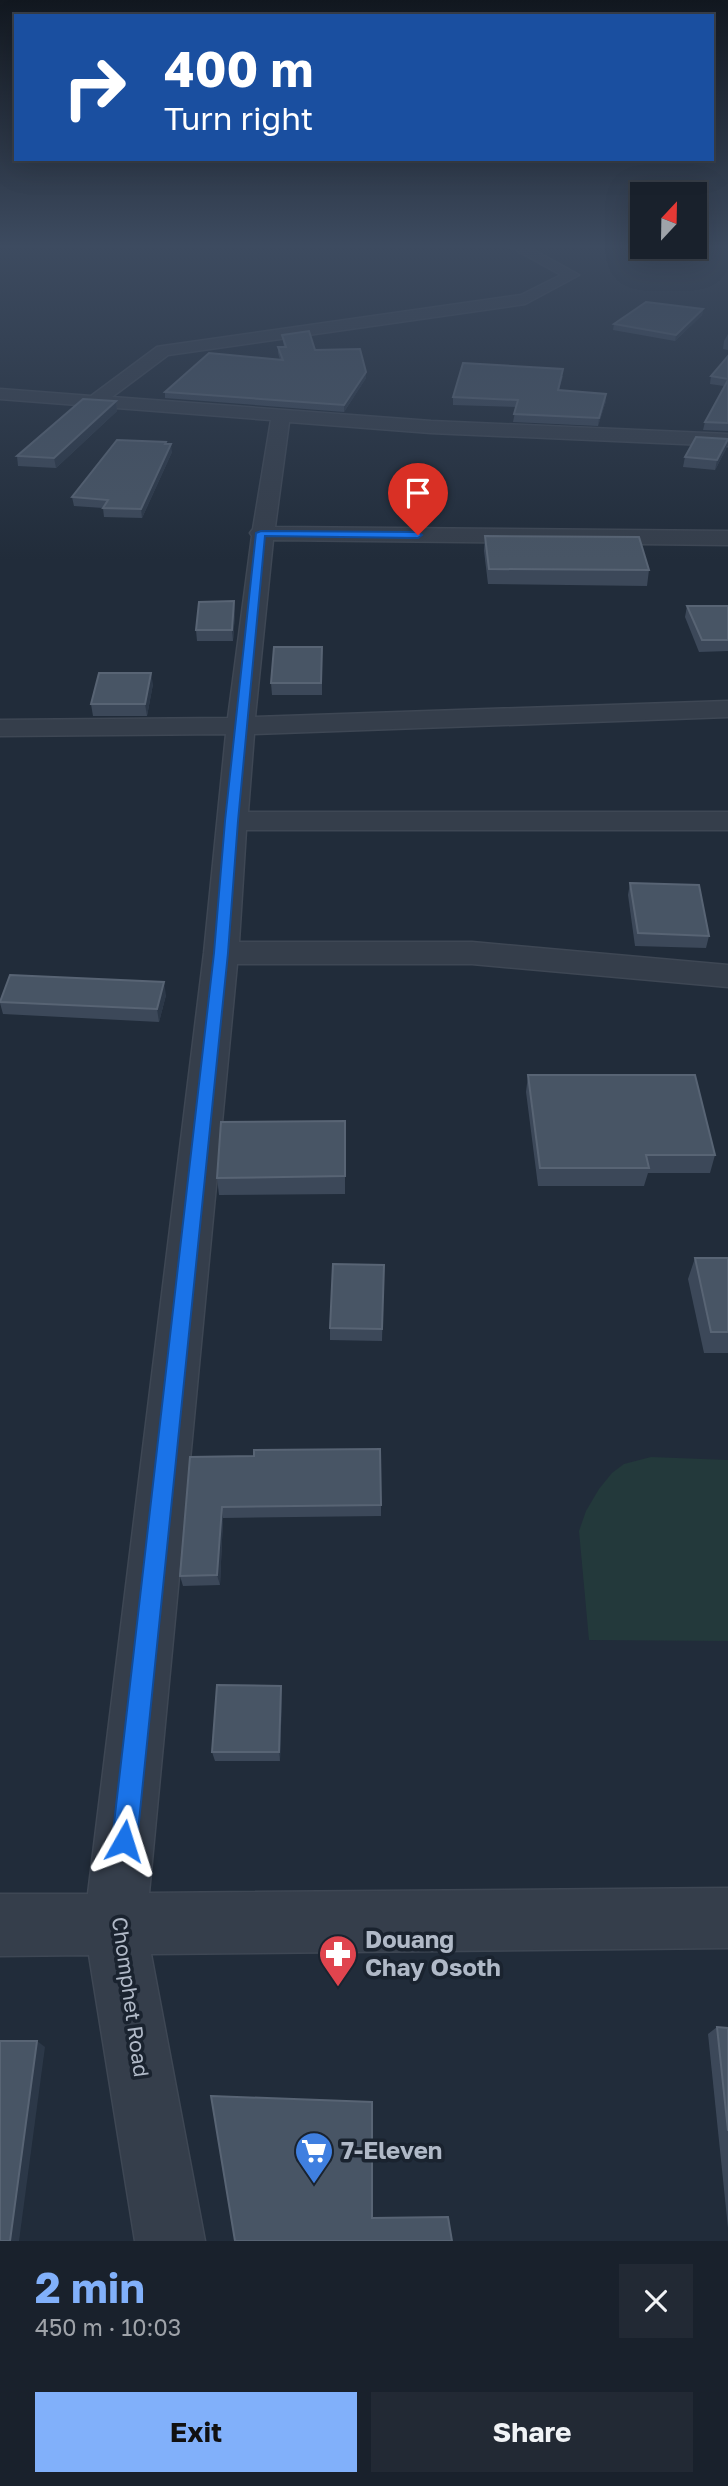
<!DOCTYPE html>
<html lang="en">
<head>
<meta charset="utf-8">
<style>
	:root { --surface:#19212c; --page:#222934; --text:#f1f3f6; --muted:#9fa3a9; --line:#373e48; --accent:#81b0fa }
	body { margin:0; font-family:"Golos Text",sans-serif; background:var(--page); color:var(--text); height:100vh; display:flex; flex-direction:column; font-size:26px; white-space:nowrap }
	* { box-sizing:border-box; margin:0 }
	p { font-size:23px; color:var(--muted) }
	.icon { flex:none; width:38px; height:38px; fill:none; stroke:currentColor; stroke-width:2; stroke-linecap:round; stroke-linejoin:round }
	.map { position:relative; height:2241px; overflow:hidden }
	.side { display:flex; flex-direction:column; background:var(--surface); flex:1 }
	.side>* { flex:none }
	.banner { position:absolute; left:14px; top:14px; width:700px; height:147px; border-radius:0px; box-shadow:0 7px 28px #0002,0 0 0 2px var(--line); background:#1a4fa0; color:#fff; overflow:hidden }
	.needle { width:46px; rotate:22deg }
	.fabs { position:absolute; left:630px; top:182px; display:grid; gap:14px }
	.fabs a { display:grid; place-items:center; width:77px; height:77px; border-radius:0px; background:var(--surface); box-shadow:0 7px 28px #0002,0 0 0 2px var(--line); font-size:35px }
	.pin { position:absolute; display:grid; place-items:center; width:60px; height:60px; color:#fff; margin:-72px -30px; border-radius:50% 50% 50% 0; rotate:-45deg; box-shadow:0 0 7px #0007 }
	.pin .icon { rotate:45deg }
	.me { position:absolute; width:77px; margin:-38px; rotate:6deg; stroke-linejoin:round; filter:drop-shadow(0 0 5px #0008) }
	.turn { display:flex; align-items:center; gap:24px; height:147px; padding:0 35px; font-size:32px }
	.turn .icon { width:91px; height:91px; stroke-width:2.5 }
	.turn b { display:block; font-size:49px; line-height:60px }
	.round { display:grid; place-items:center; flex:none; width:74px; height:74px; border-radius:0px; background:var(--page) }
	.head { display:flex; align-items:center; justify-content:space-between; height:119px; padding:0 35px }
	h1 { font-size:42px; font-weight:700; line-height:52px; color:var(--accent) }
	.action { display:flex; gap:14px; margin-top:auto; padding:14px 35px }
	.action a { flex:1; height:80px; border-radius:0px; background:var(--accent); color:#111; font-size:28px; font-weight:700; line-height:80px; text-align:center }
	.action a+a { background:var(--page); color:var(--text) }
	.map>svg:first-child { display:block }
	.green { fill:#23393b }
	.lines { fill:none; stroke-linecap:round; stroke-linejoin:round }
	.minor-casing { stroke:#3e4754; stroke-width:3 }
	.minor { fill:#353e4b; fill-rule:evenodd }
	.wall { fill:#3c4859 }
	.shaded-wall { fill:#2c3848 }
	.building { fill:#485565; stroke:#586474; stroke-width:2 }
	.route { fill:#1a73e8; stroke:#114b97; stroke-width:2 }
	.labels { text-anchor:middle; stroke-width:7; stroke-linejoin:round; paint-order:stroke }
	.street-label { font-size:21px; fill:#b0b9c7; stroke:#1a232f }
	.near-poi-label { font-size:24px; font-weight:bold; fill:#b0b9c7; stroke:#1a232f; text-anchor:start }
</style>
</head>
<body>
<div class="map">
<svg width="728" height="2241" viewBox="0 0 728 2241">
	<rect width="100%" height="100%" fill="#212c3a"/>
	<polygon class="green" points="651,1457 728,1460 728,1641 589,1640 579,1531 586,1511 599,1489 612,1473 624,1464"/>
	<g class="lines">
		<defs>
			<polygon id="minor" points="511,247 528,247 579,275 525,304 168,355 112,397 431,421 728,434 728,446 431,433 289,422 275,527 728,531 728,545 273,540 255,717 728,701 728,717 254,734 248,812 728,812 728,830 246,830 239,942 472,942 728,965 728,987 472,964 237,964 149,1893 728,1888 728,1948 151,1954 205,2241 135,2241 89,1955 0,1956 0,1894 88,1894 204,953 226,734 0,736 0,720 228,718 252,536 250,533 253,529 271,420 0,399 0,389 91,396 157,347 163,346 521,295 561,275"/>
		</defs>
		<use href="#minor" class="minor-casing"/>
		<use href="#minor" class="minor"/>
	</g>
	<g class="wall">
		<polygon points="703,309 702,315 675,341 613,330 614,324"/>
		<polygon points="728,334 728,350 723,349 724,341"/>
		<polygon points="282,335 315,350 366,378 344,412 165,398 165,392 280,360 278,353 278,347 284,347"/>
		<polygon points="728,356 728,431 703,430 705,422 724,386 710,384 711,376"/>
		<polygon points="563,376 559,390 606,401 598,426 513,422 516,407 453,405 453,397"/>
		<polygon points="116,401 117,411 56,468 18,466 17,456"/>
		<polygon points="728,439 726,449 715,470 683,467 685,457"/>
		<polygon points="166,442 166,444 172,452 142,518 104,517 103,508 74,506 72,497"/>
		<polygon points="485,536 649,570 647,586 488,584 484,551"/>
		<polygon points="234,601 235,613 233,641 197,641 196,630"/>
		<polygon points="687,606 728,606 728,651 699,652 685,617"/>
		<polygon points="322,647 322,695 272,695 271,683"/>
		<polygon points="153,684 147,716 93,716 91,704"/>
		<polygon points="630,883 709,936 706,948 635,946 628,895"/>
		<polygon points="166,995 159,1022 3,1014 0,1003 0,1000"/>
		<polygon points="528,1075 715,1155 710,1173 648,1173 644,1186 538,1186 526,1092"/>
		<polygon points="345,1121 345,1194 219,1195 217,1178"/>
		<polygon points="695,1258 728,1258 728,1353 704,1353 688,1279"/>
		<polygon points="384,1265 382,1341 330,1340 330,1328"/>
		<polygon points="190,1457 381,1505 381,1516 223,1518 220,1585 183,1586 180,1576"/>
		<polygon points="281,1686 282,1695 280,1761 215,1761 212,1752"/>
		<polygon points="717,2027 728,2028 728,2228 708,2034"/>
	</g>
	<g class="shaded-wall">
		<polygon points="703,309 702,315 675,341 676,335"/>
		<polygon points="366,372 366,378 344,412 344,405"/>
		<polygon points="606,394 606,401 598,426 599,418"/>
		<polygon points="116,401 117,411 56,468 54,458"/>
		<polygon points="728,439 726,449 715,470 717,460"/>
		<polygon points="171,444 172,452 142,518 141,509"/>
		<polygon points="234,601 235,613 233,641 232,630"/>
		<polygon points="151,673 153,684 147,716 145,704"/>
		<polygon points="164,982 166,995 159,1022 157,1009"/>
		<polygon points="222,1507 223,1518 220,1585 217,1575"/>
		<polygon points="281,1686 282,1695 280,1761 279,1752"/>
		<polygon points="37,2041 45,2047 19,2241 10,2241"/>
	</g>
	<g class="building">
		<polygon points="646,302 703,309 676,335 614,324"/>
		<polygon points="309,331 315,350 360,349 366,372 344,405 165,392 209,353 283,360 278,347 286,347 282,335"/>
		<polygon points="728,356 728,379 711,376"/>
		<polygon points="463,363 563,369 558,390 606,394 599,418 514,414 518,400 453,397"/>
		<polygon points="728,380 728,423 705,422"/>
		<polygon points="83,399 116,401 54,458 17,456"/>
		<polygon points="696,437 728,439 717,460 685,457"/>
		<polygon points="117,440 166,442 165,444 171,444 141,509 103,508 108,500 72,497"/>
		<polygon points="485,536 639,537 649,570 489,569"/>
		<polygon points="234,601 232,630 196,630 199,602"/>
		<polygon points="687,606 728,606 728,640 702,640"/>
		<polygon points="274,647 322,647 321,683 271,683"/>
		<polygon points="99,673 151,673 145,704 91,704"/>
		<polygon points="630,883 699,885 709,936 638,933"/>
		<polygon points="10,975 164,982 157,1009 0,1002"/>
		<polygon points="528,1075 695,1075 715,1155 646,1155 649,1168 540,1168"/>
		<polygon points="345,1121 345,1176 217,1178 221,1122"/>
		<polygon points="695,1258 728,1258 728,1332 711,1332"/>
		<polygon points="333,1264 384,1265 382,1329 330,1328"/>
		<polygon points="380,1449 381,1505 222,1507 217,1575 180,1576 190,1457 254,1456 254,1450"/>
		<polygon points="217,1685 281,1686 279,1752 212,1752"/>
		<polygon points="717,2027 728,2028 728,2131"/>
		<polygon points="0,2041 37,2041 10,2241 0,2241"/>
		<polygon points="211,2096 372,2102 372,2218 448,2217 452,2241 235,2241"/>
	</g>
	<linearGradient id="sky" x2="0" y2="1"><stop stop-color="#121820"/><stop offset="0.44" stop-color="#3d4b60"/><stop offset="1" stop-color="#3d4b60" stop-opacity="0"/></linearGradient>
	<rect width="728" height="560" fill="url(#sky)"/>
	<polygon class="route" points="261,531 418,532 422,535 418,538 265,536 238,821 228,953 137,1841 133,1849 124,1853 116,1849 112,1841 214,953 225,821 256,533"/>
	<defs>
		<symbol id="pharmacy-pin" viewBox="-11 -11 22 30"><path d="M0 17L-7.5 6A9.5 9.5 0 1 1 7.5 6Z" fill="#e0444e" stroke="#1a232f"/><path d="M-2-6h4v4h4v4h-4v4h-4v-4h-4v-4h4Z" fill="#fff"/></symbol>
		<symbol id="supermarket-pin" viewBox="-11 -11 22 30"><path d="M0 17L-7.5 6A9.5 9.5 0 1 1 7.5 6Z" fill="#3f7fe0" stroke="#1a232f"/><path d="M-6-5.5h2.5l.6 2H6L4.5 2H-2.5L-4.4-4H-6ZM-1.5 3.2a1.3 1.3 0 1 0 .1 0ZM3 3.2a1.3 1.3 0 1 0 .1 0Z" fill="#fff"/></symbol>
	</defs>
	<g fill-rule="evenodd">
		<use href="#pharmacy-pin" x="316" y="1932" width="44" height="60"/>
		<use href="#supermarket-pin" x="292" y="2129" width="44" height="60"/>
	</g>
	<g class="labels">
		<g class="street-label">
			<text transform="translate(130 1997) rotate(82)" y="7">Chomphet Road</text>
		</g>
		<g class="near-poi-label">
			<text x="365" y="1948">Douang<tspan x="365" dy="28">Chay Osoth</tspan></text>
			<text x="341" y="2159">7-Eleven</text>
		</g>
	</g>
</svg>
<div class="fabs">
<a><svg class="needle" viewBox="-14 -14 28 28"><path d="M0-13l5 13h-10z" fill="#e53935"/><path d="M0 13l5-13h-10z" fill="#9fa3a9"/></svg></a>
</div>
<div class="pin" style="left:418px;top:535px;background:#d93025"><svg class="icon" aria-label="arrive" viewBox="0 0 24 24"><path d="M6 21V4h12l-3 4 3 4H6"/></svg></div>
<svg class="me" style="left:124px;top:1841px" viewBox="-20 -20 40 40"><path d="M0-17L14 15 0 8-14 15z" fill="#1a73e8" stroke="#fff" stroke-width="4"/></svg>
<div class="banner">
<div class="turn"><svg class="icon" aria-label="right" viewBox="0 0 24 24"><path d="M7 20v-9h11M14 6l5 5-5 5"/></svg><div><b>400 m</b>Turn right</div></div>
</div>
</div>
<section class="side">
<div class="head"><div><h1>2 min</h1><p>450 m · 10:03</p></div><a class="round"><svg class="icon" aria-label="close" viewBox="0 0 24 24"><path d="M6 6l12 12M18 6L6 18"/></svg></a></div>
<div class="action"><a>Exit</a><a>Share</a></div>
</section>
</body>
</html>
